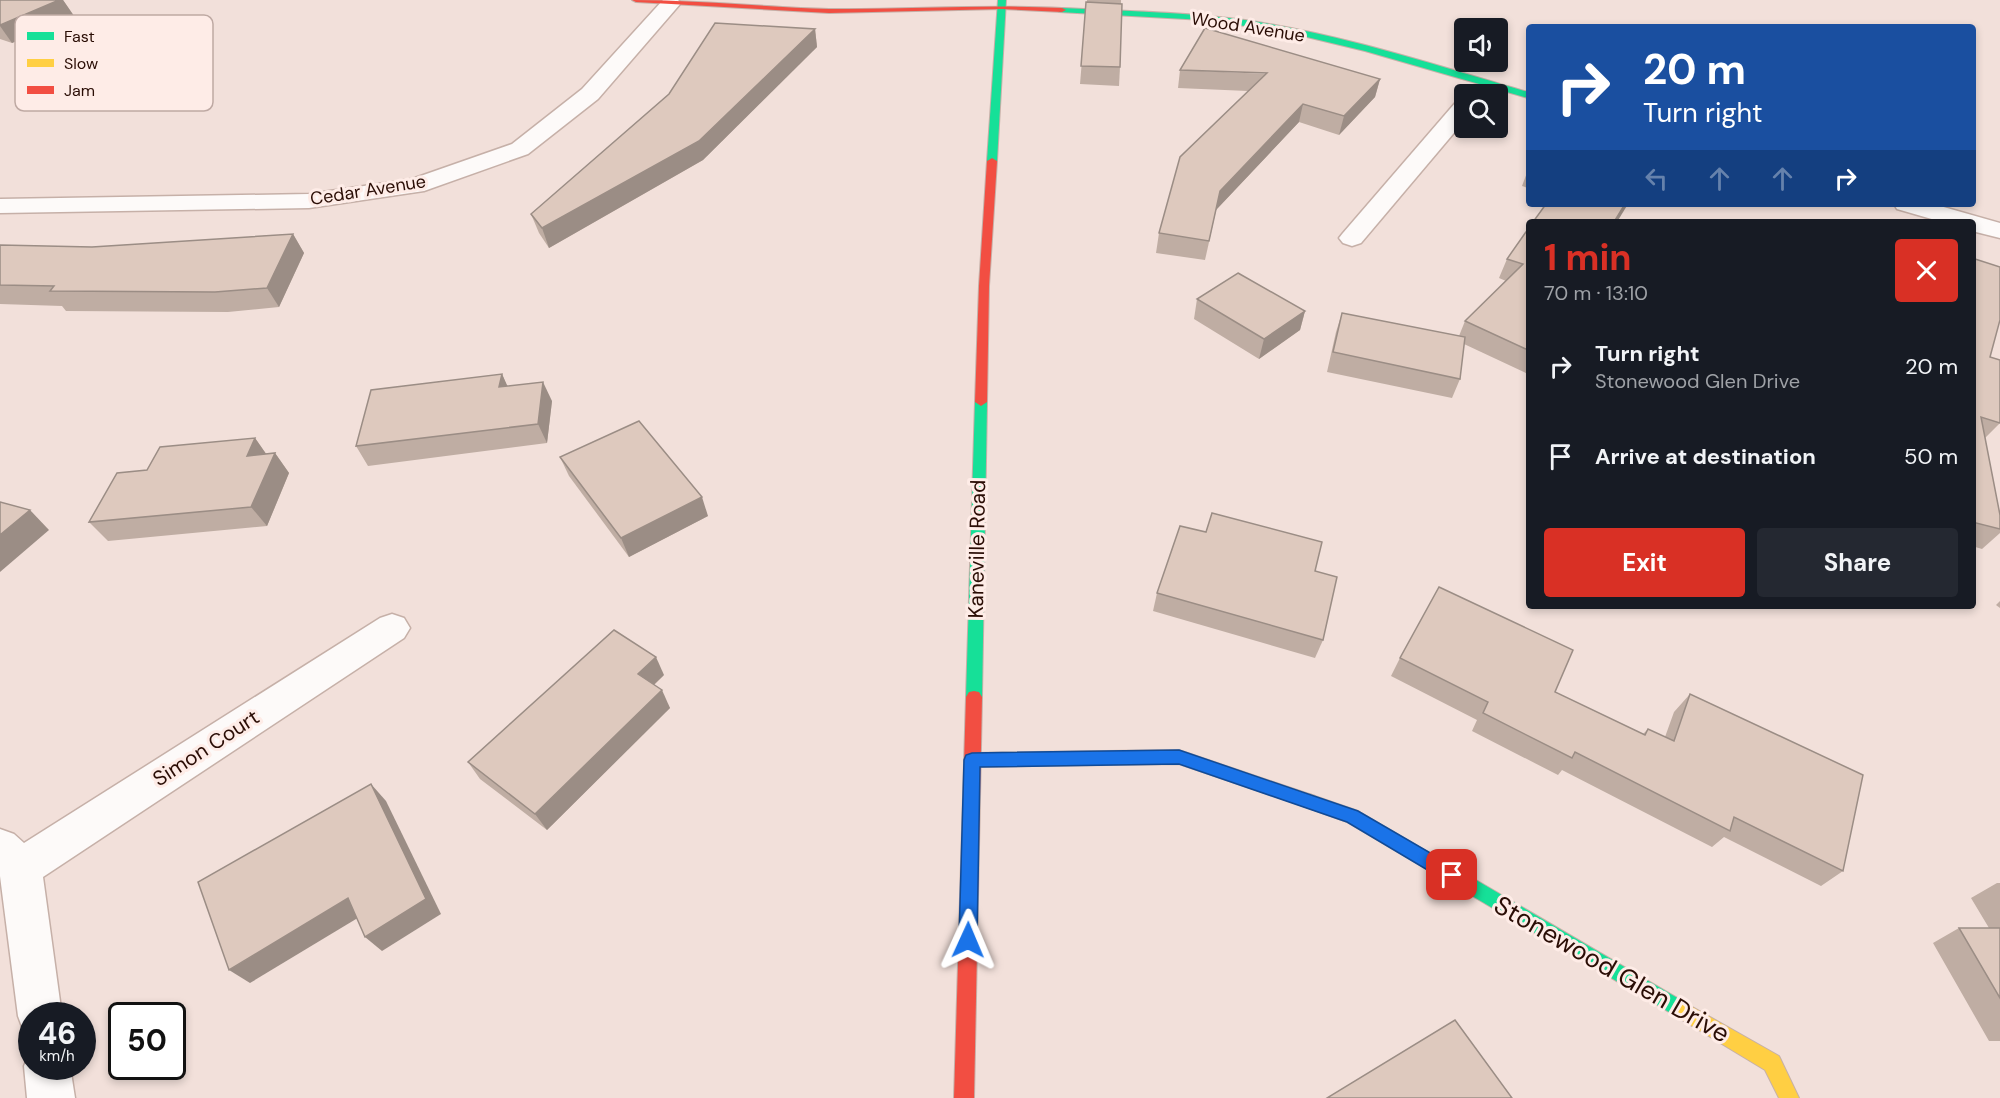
<!DOCTYPE html>
<html lang="en">
<head>
<meta charset="utf-8">
<style>
	:root { --surface:#171b24; --page:#242831; --text:#f1f3f6; --muted:#9ea1a6; --accent:#d93025 }
	body { margin:0; font-family:"DM Sans",sans-serif; background:var(--page); color:var(--text); height:100vh; display:flex; flex-direction:column; font-size:22px; white-space:nowrap }
	* { box-sizing:border-box; margin:0 }
	p { font-size:20px; color:var(--muted) }
	.icon { flex:none; width:33px; height:33px; fill:none; stroke:currentColor; stroke-width:2; stroke-linecap:round; stroke-linejoin:round }
	.map { position:relative; flex:1; overflow:hidden }
	.sheet { position:absolute; left:1526px; top:219px; width:450px; height:390px; display:flex; flex-direction:column; background:var(--surface); border-radius:6px; box-shadow:0 3px 9px #0003 }
	.sheet>* { flex:none }
	.guide { position:absolute; left:1526px; top:24px; width:450px; height:183px; border-radius:6px; box-shadow:0 3px 9px #0003; background:#1a4fa0; color:#fff; overflow:hidden }
	.controls { position:absolute; left:1454px; top:18px; display:grid; gap:12px }
	.controls a { display:grid; place-items:center; width:54px; height:54px; border-radius:6px; background:var(--surface); box-shadow:0 3px 9px #0003; font-size:30px }
	.speed { position:absolute; left:18px; top:1002px; display:flex; gap:12px; font-size:30px; font-weight:700; text-align:center }
	.speed>* { display:grid; place-content:center; width:78px; height:78px; border-radius:50%; background:var(--surface); box-shadow:0 3px 9px #0003; line-height:1 }
	.speed small { font-size:15px; font-weight:400 }
	.speed .limit { border:3px solid #111; border-radius:9px; background:#fff; color:#111 }
	.pin { position:absolute; display:grid; place-items:center; width:51px; height:51px; color:#fff; margin:-26px; border-radius:12px; box-shadow:0 3px 9px #0006 }
	.me { position:absolute; width:66px; margin:-33px; rotate:1deg; stroke-linejoin:round; filter:drop-shadow(0 0 4px #0008) }
	.turn { display:flex; align-items:center; gap:21px; height:126px; padding:0 18px; font-size:27px }
	.turn .icon { width:78px; height:78px; stroke-width:2.5 }
	.turn b { display:block; font-size:42px; line-height:51px }
	.lanes { display:flex; align-items:center; height:57px; padding:0 18px; background:#0003; justify-content:center; gap:30px; direction:ltr }
	.lanes .off { opacity:.35 }
	.round { display:grid; place-items:center; flex:none; width:63px; height:63px; border-radius:6px; background:var(--page) }
	.headline { display:flex; align-items:center; justify-content:space-between; height:102px; padding:0 18px }
	h1 { font-size:36px; font-weight:700; line-height:45px; color:var(--accent) }
	.action { display:flex; gap:12px; margin-top:auto; padding:12px 18px }
	.action a { flex:1; height:69px; border-radius:6px; background:var(--accent); color:#fff; font-size:24px; font-weight:700; line-height:69px; text-align:center }
	.action a+a { background:var(--page); color:var(--text) }
	ul { padding:0; list-style:none }
	li { display:flex; align-items:center; gap:18px; height:90px; padding:0 18px }
	li div { flex:1 }
	li b { display:block; font-size:22px }
	li em { font-style:normal }
	.map>svg:first-child { display:block }
	.lines { fill:none; stroke-linecap:round; stroke-linejoin:round }
	.street-casing { stroke:#c6b0a8; stroke-width:3 }
	.fast-casing { stroke:#c6b0a8; stroke-width:2 }
	.slow-casing { stroke:#c6b0a8; stroke-width:2 }
	.jam-casing { stroke:#c6b0a8; stroke-width:2 }
	.street { fill:#fdfaf9; fill-rule:evenodd }
	.fast { fill:#16e098; fill-rule:evenodd }
	.slow { fill:#ffcf43; fill-rule:evenodd }
	.jam { fill:#f24e42; fill-rule:evenodd }
	.wall { fill:#bfada3 }
	.shaded-wall { fill:#9b8d85 }
	.building { fill:#dec9be; stroke:#9b8d85; stroke-width:1.5 }
	.route { fill:#1a73e8; stroke:#114b97; stroke-width:1.5 }
	.labels { text-anchor:middle; stroke-width:6; stroke-linejoin:round; paint-order:stroke }
	.far-street-label { font-size:18px; fill:#2a0d05; stroke:#feece7 }
	.street-label { font-size:21px; fill:#2a0d05; stroke:#feece7 }
	.near-street-label { font-size:26px; fill:#2a0d05; stroke:#feece7 }
	.key { fill:#feece7; stroke:#bea9a3; stroke-width:1.5 }
	.key-label { font-size:16px; fill:#2a0d05 }
</style>
</head>
<body>
<div class="map">
<svg width="2000" height="1098" viewBox="0 0 2000 1098">
	<rect width="100%" height="100%" fill="#f2e0da"/>
	<g class="lines">
		<defs>
			<g id="street">
				<polygon points="663,0 678,0 681,3 598,99 528,154 424,191 309,208 0,213 0,199 309,194 412,179 512,144 582,89"/>
				<polygon points="1464,100 1464,121 1361,243 1352,246 1343,243 1339,238 1343,233 1456,102"/>
				<polygon points="1894,204 1933,204 2000,223 2000,238 1972,231 1972,222 1942,222 1897,209"/>
				<polygon points="392,614 404,618 410,628 404,638 43,877 62,1016 32,1016 32,1035 24,1032 18,1016 0,876 0,829 14,834 24,843 380,618"/>
				<polygon points="31,1050 32,1066 70,1066 75,1098 27,1098 24,1066"/>
			</g>
			<g id="fast">
				<polygon points="998,0 1006,0 997,161 992,164 987,161"/>
				<path d="M1062,8c61,3 122,4 183,12 96,14 190,45 283,72v6l-163,-47 -79,-19 -82,-12 -145,-8v-4z"/>
				<polygon points="981,398 987,402 982,697 979,702 974,703 969,702 966,697 975,402"/>
				<polygon points="1309,794 1358,811 1686,1003 1689,1009 1686,1015 1680,1018 1674,1015 1347,822 1303,806 1301,801 1303,796"/>
			</g>
			<g id="slow">
				<polygon points="1179,750 1309,794 1315,796 1317,801 1315,806 1309,808 1179,764 972,767 966,765 964,760 966,755 972,753"/>
				<polygon points="1680,1000 1779,1056 1799,1098 1779,1098 1765,1070 1674,1015 1671,1009 1674,1003"/>
			</g>
			<g id="jam">
				<path d="M632,0c66,0 131,7 197,9 78,1 154,-5 233,-1l4,2 -4,2 -60,-3 -173,4 -193,-11z"/>
				<polygon points="992,158 997,161 989,286 987,402 981,406 975,402 979,286 987,161"/>
				<polygon points="974,691 979,692 982,697 974,1098 954,1098 966,697 969,692"/>
			</g>
		</defs>
		<use href="#street" class="street-casing"/>
		<use href="#fast" class="fast-casing"/>
		<use href="#slow" class="slow-casing"/>
		<use href="#jam" class="jam-casing"/>
		<use href="#street" class="street"/>
		<use href="#fast" class="fast"/>
		<use href="#slow" class="slow"/>
		<use href="#jam" class="jam"/>
	</g>
	<g class="wall">
		<polygon points="0,0 63,0 74,16 12,43 0,39"/>
		<polygon points="1087,0 1121,0 1120,67 1119,86 1080,84"/>
		<polygon points="815,29 817,47 703,160 549,248 539,233 531,214"/>
		<polygon points="1180,70 1380,79 1375,97 1339,135 1299,122 1216,210 1205,260 1156,253 1159,233 1248,91 1178,88"/>
		<polygon points="1528,170 1528,188 1522,186"/>
		<polygon points="1528,229 1528,374 1464,344 1460,379 1452,398 1327,372 1336,332 1342,313 1459,336 1465,321 1506,281 1499,278 1507,259"/>
		<polygon points="293,234 304,253 279,307 228,312 66,311 62,306 0,304 0,245 92,247"/>
		<polygon points="1972,258 2000,423 1985,438 2000,515 2000,533 1982,549 1972,546"/>
		<polygon points="1197,299 1305,311 1300,330 1259,359 1194,319"/>
		<polygon points="502,374 507,386 552,401 547,443 368,466 356,446"/>
		<polygon points="255,438 266,454 275,453 289,473 267,526 108,541 89,522"/>
		<polygon points="560,457 708,516 629,557 569,476"/>
		<polygon points="1315,571 1323,640 1315,658 1153,611 1157,593"/>
		<polygon points="2000,601 2000,608 1996,605"/>
		<polygon points="1400,658 1555,692 1643,734 1648,729 1665,737 1674,712 1690,694 1843,871 1821,886 1724,837 1712,847 1562,770 1558,775 1472,731 1477,720 1391,676"/>
		<polygon points="664,675 654,685 670,708 547,830 480,779 468,762"/>
		<polygon points="1997,883 2000,883 2000,1041 1989,1041 1933,943 1959,928 1989,928 1971,898"/>
	</g>
	<g class="shaded-wall">
		<polygon points="59,0 63,0 74,16 12,43 0,26 0,25"/>
		<polygon points="815,29 817,47 703,160 549,248 542,228"/>
		<polygon points="1380,79 1375,97 1339,135 1344,116"/>
		<polygon points="1303,104 1299,122 1216,210 1205,260 1220,191"/>
		<polygon points="1625,204 1628,204 1617,222 1614,222"/>
		<polygon points="293,234 304,253 279,307 267,288"/>
		<polygon points="1305,311 1300,330 1259,359 1264,339"/>
		<polygon points="502,374 511,394 499,387"/>
		<polygon points="543,382 552,401 547,443 538,424"/>
		<polygon points="255,438 269,458 247,456"/>
		<polygon points="275,453 289,473 267,526 251,507"/>
		<polygon points="702,497 708,516 629,557 621,538"/>
		<polygon points="30,510 49,530 0,572 0,535"/>
		<polygon points="656,657 664,675 646,692 638,674"/>
		<polygon points="662,690 670,708 547,830 535,814"/>
		<polygon points="371,784 386,801 441,914 382,951 365,937"/>
		<polygon points="348,898 366,913 250,983 229,970"/>
	</g>
	<g class="building">
		<polygon points="0,0 59,0 0,25"/>
		<polygon points="1086,2 1122,4 1120,67 1081,66"/>
		<polygon points="715,23 815,29 699,141 542,228 531,214 669,94"/>
		<polygon points="1205,28 1380,79 1344,116 1303,104 1220,191 1209,241 1159,233 1180,157 1267,73 1180,70"/>
		<polygon points="1546,204 1625,204 1614,222 1533,222"/>
		<polygon points="1528,229 1528,350 1465,321 1523,264 1507,259"/>
		<polygon points="293,234 267,288 215,292 50,291 54,286 0,285 0,245 92,247"/>
		<polygon points="1972,258 2000,267 2000,320 1990,357 2000,360 2000,423 1981,417 2000,515 2000,529 1972,522"/>
		<polygon points="1238,273 1305,311 1264,339 1197,299"/>
		<polygon points="1342,313 1465,337 1460,379 1333,352"/>
		<polygon points="502,374 499,387 543,382 538,424 356,446 371,390"/>
		<polygon points="639,421 702,497 621,538 560,457"/>
		<polygon points="255,438 247,456 275,453 251,507 89,522 117,473 147,470 160,447"/>
		<polygon points="0,502 30,510 0,535"/>
		<polygon points="1212,513 1322,542 1315,571 1337,577 1323,640 1157,593 1180,526 1206,532"/>
		<polygon points="1439,587 1573,650 1555,692 1645,735 1648,729 1674,741 1690,694 1863,775 1843,871 1734,817 1730,831 1575,752 1572,758 1483,713 1488,702 1400,658"/>
		<polygon points="614,630 656,657 638,674 662,690 535,814 468,762"/>
		<polygon points="371,784 426,899 365,937 348,898 229,970 198,882"/>
		<polygon points="1959,928 2000,928 2000,998"/>
		<polygon points="1455,1020 1512,1098 1327,1098"/>
	</g>
	<polygon class="route" points="1179,750 1358,811 1458,869 1460,875 1458,881 1452,883 1446,881 1347,822 1179,764 980,767 977,940 974,946 968,949 961,946 959,940 964,760 966,755 972,753"/>
	<g class="labels">
		<g class="far-street-label">
			<text transform="translate(1248 27) rotate(9)" y="6">Wood Avenue</text>
			<text transform="translate(368 190) rotate(-9)" y="6">Cedar Avenue</text>
		</g>
		<g class="street-label">
			<text transform="translate(977 549) rotate(-89)" y="7">Kaneville Road</text>
			<text transform="translate(206 748) rotate(-33)" y="7">Simon Court</text>
		</g>
		<g class="near-street-label">
			<text transform="translate(1612 969) rotate(30)" y="9">Stonewood Glen Drive</text>
		</g>
	</g>
	<rect x="15" y="15" width="198" height="96" rx="9" class="key"/>
	<rect x="27" y="32" width="27" height="8" fill="#16e098"/>
	<rect x="27" y="59" width="27" height="8" fill="#ffcf43"/>
	<rect x="27" y="86" width="27" height="8" fill="#f24e42"/>
	<g class="key-label">
		<text x="64" y="42">Fast</text>
		<text x="64" y="69">Slow</text>
		<text x="64" y="96">Jam</text>
	</g>
</svg>
<div class="controls">
<a><svg class="icon" aria-label="sound" viewBox="0 0 24 24"><path d="M4 9h4l5-4v14l-5-4H4zM17 9q2 3 0 6"/></svg></a>
<a><svg class="icon" aria-label="search" viewBox="0 0 24 24"><circle cx="10" cy="10" r="6"/><path d="M15 15l6 6"/></svg></a>
</div>
<div class="speed"><div>46<small>km/h</small></div><div class="limit">50</div></div>
<div class="pin" style="left:1452px;top:875px;background:#d93025"><svg class="icon" aria-label="arrive" viewBox="0 0 24 24"><path d="M6 21V4h12l-3 4 3 4H6"/></svg></div>
<svg class="me" style="left:968px;top:940px" viewBox="-20 -20 40 40"><path d="M0-17L14 15 0 8-14 15z" fill="#1a73e8" stroke="#fff" stroke-width="4"/></svg>
<div class="guide">
<div class="turn"><svg class="icon" aria-label="right" viewBox="0 0 24 24"><path d="M7 20v-9h11M14 6l5 5-5 5"/></svg><div><b>20 m</b>Turn right</div></div>
<div class="lanes"><svg class="icon off" aria-label="left" viewBox="0 0 24 24"><path d="M17 20v-9H6M10 6l-5 5 5 5"/></svg><svg class="icon off" aria-label="ahead" viewBox="0 0 24 24"><path d="M12 20V5M6 11l6-6 6 6"/></svg><svg class="icon off" aria-label="ahead" viewBox="0 0 24 24"><path d="M12 20V5M6 11l6-6 6 6"/></svg><svg class="icon" aria-label="right" viewBox="0 0 24 24"><path d="M7 20v-9h11M14 6l5 5-5 5"/></svg></div>
</div>
<section class="sheet">
<div class="headline"><div><h1>1 min</h1><p>70 m · 13:10</p></div><a class="round" style="background:#d93025;color:#fff"><svg class="icon" aria-label="close" viewBox="0 0 24 24"><path d="M6 6l12 12M18 6L6 18"/></svg></a></div>
<ul>
<li><svg class="icon" aria-label="right" viewBox="0 0 24 24"><path d="M7 20v-9h11M14 6l5 5-5 5"/></svg><div><b>Turn right</b><p>Stonewood Glen Drive</p></div><em>20 m</em></li>
<li><svg class="icon" aria-label="arrive" viewBox="0 0 24 24"><path d="M6 21V4h12l-3 4 3 4H6"/></svg><div><b>Arrive at destination</b></div><em>50 m</em></li>
</ul>
<div class="action"><a>Exit</a><a>Share</a></div>
</section>
</div>
</body>
</html>
